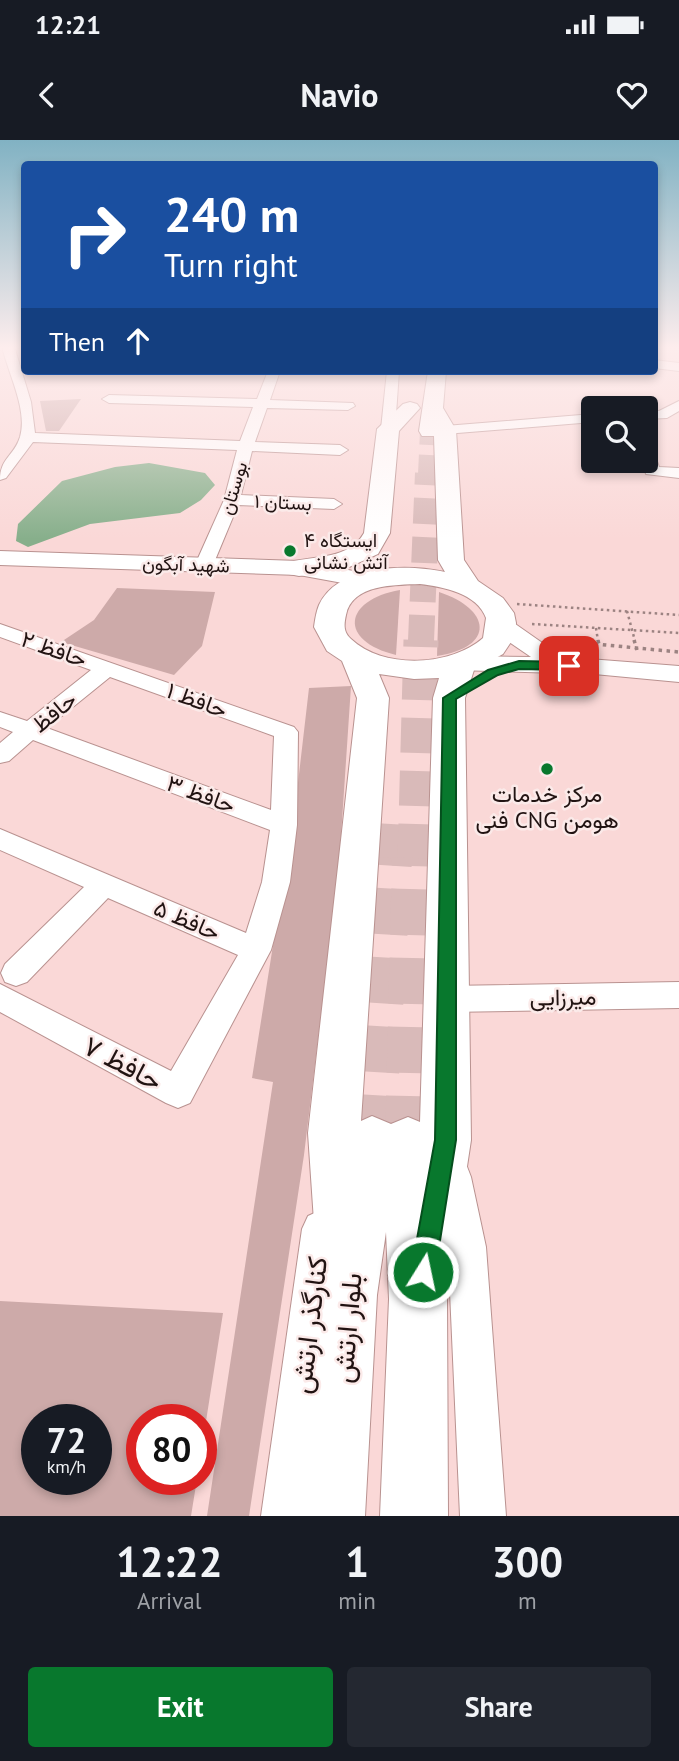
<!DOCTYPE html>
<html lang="en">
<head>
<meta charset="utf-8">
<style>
	:root { --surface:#171b24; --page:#242831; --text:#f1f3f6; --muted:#9ea1a6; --accent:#08782d }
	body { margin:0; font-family:"PT Sans",Vazirmatn,sans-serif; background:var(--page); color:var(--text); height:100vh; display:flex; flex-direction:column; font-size:26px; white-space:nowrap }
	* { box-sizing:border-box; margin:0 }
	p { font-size:23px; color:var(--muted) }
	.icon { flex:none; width:38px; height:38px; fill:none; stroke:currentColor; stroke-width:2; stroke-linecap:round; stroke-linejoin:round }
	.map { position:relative; height:1376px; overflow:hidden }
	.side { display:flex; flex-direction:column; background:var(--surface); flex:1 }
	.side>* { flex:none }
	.hud { position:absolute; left:21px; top:21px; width:637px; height:214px; border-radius:7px; box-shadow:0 4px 10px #0003; background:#1a4fa0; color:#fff; overflow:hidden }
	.tools { position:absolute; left:581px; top:256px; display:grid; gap:14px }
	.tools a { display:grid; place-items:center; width:77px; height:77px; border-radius:7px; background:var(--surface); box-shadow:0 4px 10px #0003; font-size:35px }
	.speed { position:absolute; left:21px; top:1264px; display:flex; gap:14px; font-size:35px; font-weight:700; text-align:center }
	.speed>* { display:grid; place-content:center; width:91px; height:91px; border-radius:50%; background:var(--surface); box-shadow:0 4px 10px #0003; line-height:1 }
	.speed small { font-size:18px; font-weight:400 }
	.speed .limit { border:10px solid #d22; background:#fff; color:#111 }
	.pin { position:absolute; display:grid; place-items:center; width:60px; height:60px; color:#fff; margin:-30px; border-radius:14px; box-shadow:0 4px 10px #0006 }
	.me { position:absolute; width:77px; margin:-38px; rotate:10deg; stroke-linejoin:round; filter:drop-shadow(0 0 5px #0008) }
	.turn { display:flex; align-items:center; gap:24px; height:147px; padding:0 28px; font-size:32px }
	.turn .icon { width:91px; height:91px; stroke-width:2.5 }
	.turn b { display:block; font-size:49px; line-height:60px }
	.then { display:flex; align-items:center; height:66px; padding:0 28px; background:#0003; gap:14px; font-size:26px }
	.eta { display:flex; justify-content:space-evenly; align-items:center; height:119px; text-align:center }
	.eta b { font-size:42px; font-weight:700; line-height:49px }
	.action { display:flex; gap:14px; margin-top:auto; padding:14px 28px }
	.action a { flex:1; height:80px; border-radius:7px; background:var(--accent); color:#fff; font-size:28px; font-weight:700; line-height:80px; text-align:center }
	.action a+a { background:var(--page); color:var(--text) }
	.status { display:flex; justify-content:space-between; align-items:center; height:49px; padding:0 35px; background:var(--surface); direction:ltr }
	.status svg { height:19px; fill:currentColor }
	header { display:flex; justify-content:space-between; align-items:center; height:91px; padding:0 28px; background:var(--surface); font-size:32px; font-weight:700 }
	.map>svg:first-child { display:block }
	.green { fill:#cdaaa9; fill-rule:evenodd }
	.water { fill:#87af8b }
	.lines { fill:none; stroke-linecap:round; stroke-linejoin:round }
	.highway-tunnel-far3 { stroke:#d9bab9; stroke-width:20; stroke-dasharray:20 10; stroke-linecap:butt }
	.highway-tunnel-far2 { stroke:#d9bab9; stroke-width:26; stroke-dasharray:26 13; stroke-linecap:butt }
	.highway-tunnel-far1 { stroke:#d9bab9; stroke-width:35; stroke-dasharray:35 18; stroke-linecap:butt }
	.highway-tunnel { stroke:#d9bab9; stroke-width:46; stroke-dasharray:46 23; stroke-linecap:butt }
	.minor-casing { stroke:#b99290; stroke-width:2 }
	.major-casing { stroke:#b99290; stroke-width:2 }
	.highway-casing { stroke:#b99290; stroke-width:2 }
	.path-far1 { stroke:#9c8382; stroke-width:2.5; stroke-dasharray:2.5 3.5; stroke-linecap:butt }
	.path { stroke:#9c8382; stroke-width:3.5; stroke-dasharray:3.5 4.5; stroke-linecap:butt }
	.minor { fill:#fff; fill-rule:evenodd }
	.major { fill:#fff; fill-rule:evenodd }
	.highway { fill:#fff; fill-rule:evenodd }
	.route { fill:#08782d; stroke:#054e1d; stroke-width:2 }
	.poi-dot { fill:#08782d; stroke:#fbeae9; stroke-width:2.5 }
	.labels { text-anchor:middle; stroke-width:5; stroke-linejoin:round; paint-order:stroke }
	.far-street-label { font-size:19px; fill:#211312; stroke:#fbeae9 }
	.far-poi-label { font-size:19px; fill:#211312; stroke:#fbeae9; text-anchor:start }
	.street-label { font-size:23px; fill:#211312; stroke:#fbeae9 }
	.poi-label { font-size:23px; fill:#211312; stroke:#fbeae9 }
	.near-street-label { font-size:28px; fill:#211312; stroke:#fbeae9 }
</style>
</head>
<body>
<div class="status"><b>12:21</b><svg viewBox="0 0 49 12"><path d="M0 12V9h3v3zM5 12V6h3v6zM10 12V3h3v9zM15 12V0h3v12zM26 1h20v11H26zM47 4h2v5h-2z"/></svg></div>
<header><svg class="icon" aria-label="back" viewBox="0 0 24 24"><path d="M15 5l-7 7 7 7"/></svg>Navio<svg class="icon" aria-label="heart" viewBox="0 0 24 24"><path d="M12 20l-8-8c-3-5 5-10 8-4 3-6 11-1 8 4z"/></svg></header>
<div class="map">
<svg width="679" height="1376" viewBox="0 0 679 1376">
	<rect width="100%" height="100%" fill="#fad8d7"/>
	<g class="green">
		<polygon points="81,259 59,291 46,291 40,261"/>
		<polygon points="117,448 215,452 202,506 174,535 61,502 94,480"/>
		<path d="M400,450l-4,65c-58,-14 -53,-55 4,-65z"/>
		<path d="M439,452c52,17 57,55 -2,64z"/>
		<polygon points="351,546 339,726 304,1015 249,1376 207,1376 273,942 252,938 296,660 309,548"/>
		<path d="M0,1161l223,12 -22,140v-34h-59v60h55l-6,37h-191zM37,1279h59v60h-59z"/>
	</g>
	<polygon class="water" points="149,323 205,333 215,345 201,360 180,373 90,384 28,407 16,401 18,384 62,341 115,327"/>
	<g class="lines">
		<polyline class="highway-tunnel-far3" points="428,335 430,291"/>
		<polyline class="highway-tunnel-far2" points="421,501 428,333"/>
		<g class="highway-tunnel-far1">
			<polyline points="389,719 392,666"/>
			<polyline points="415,719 421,500"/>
		</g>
		<g class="highway-tunnel">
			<polyline points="372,1001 389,718"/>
			<polyline points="408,1002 415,718"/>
		</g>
		<defs>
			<g id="minor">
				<path d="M2,206h12l17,56 4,31 205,8 13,-34 -144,-4 -7,-4 7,-4 148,4 11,-28h12l-10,29 83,3 2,3 -7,4 -81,-2 -12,34 85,3 8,5 -8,5 -88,-4 -11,44 93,4 8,5 -8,5 -96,-4 -25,60 -9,6 -9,-6 29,-65 13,-50 -204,-8 -27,36 -6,2c0,-22 14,-24 20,-43 8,-28 -12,-63 -18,-91z"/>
				<polygon points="654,220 679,223 679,231 654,228"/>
				<polygon points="387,231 399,231 395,289 388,293 381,289"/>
				<polygon points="679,261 679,271 667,278 646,279 646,271 659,271"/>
				<polygon points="593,274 593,282 445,294 438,290 445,286"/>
				<polygon points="646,309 653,310 659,327 679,328 679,338 646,334 642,320 646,320"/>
				<polygon points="599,320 615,320 616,328 614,331 602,331"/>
				<path d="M0,484l294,103 4,5 -1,93 -7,57 -19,68 -81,153 -12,5 -12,-5 -166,-91v-28l171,87 67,-116 -130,-57 -81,84 -11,4 -11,-4 -4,-9 4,-9 79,-77 -84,-37v-21l246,104 16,-51 8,-52 -237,-90 -24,21 -9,2v-20l13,-11 -13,-5v-15l27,9 64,-51 -91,-33zM110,537l164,59 -3,74 -224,-82z"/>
				<polygon points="679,842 679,868 447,872 436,868 431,859 436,850 447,846"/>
				<polygon points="453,1019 466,1024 471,1037 486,1107 506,1376 460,1376 448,1107 435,1037 440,1024"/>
				<polygon points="321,1070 334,1076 340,1089 307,1376 261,1376 302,1089 308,1076"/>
			</g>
			<g id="major">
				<polygon points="0,411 299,421 370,434 379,436 382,441 379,446 370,448 299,435 0,425"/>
				<polygon points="502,478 511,481 541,502 576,518 679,526 679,542 594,534 454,530 450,524 454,518 464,516 531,517 493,491 489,486 493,481"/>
			</g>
			<g id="highway">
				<path d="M428,231h18l-3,37 13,22 8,130 14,21 25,17 11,15 2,10 -1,13 -12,18 -29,16 -9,28 6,442 -24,159 1,217h-68l9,-217 -3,-67 -9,63 -12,221h-68l22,-221 -11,-162 49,-435 -15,-37 -15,-10 -13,-24c1,-7 2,-15 5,-22 19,-41 88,-41 126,-33l-7,-12 -4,-124h-12l-3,-5zM420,444c23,3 57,9 66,34l-3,20c-32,28 -99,32 -132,1 -8,-7 -7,-15 -5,-24 6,-31 49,-30 74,-31zM379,534l35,5 25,-1 -6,20 -13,424 -12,-5 -17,7 -19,-8 -11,5 28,-423z"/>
				<path d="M410,262l7,2 3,4 -21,23 -9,102 -12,21 -31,14 -48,8 -10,-2 -4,-6 4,-6c26,-6 61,-3 75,-29l13,-104 26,-25z"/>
			</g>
		</defs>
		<use href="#minor" class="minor-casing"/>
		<use href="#major" class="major-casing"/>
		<use href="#highway" class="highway-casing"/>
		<g class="path-far1">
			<polyline points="517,464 679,475"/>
			<polyline points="627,471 635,501"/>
			<polyline points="532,484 679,493"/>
			<polyline points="596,488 598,501"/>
			<polyline points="563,501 567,501"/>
		</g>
		<g class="path">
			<polyline points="598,500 599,505"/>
			<polyline points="634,500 637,510"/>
			<polyline points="563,501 679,512"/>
		</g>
		<use href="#minor" class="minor"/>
		<use href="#major" class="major"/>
		<use href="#highway" class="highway"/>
	</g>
	<linearGradient id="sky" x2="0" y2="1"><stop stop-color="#81b2c3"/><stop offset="0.52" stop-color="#fdeded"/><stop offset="1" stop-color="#fdeded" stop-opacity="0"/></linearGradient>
	<rect width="679" height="399" fill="url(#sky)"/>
	<polygon class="route" points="519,521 569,522 575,526 569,530 519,529 498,535 456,559 456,1000 435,1132 431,1140 423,1144 414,1140 411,1132 435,1000 443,558 488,530"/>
	<g class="poi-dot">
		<circle cx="290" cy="411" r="7"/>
		<circle cx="547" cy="629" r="7"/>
	</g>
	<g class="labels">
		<g class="far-street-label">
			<text transform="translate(233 348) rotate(-73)" y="7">بوستان</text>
			<text transform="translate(283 362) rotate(3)" y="7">بستان ۱</text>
			<text transform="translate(186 424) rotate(2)" y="7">شهید آبگون</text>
		</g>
		<g class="far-poi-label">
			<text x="304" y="407">ایستگاه ۴<tspan x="304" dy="22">آتش نشانی</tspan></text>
		</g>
		<g class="street-label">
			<text transform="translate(54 509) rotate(19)" y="8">حافظ ۲</text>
			<text transform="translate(197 560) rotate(20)" y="8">حافظ ۱</text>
			<text transform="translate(54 572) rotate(-39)" y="8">حافظ</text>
			<text transform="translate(201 654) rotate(20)" y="8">حافظ ۳</text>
			<text transform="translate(187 780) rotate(23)" y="8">حافظ ۵</text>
			<text transform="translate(563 857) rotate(-1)" y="8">میرزایی</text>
		</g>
		<g class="poi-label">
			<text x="547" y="662">مرکز خدمات<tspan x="547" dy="26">فنی CNG هومن</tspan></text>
		</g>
		<g class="near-street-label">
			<text transform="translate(123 923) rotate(28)" y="10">حافظ ۷</text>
			<text transform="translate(309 1185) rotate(-83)" y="10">کنارگذر ارتش</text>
			<text transform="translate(347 1188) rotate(-85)" y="10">بلوار ارتش</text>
		</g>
	</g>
</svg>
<div class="tools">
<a><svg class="icon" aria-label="search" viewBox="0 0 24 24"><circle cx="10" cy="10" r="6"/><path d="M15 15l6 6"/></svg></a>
</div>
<div class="speed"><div>72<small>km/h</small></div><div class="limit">80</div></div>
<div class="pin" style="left:569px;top:526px;background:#d93025"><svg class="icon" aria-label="arrive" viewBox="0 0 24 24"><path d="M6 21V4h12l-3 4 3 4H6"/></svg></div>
<svg class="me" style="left:423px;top:1132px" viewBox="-20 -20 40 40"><circle r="17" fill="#08782d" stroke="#fff" stroke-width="3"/><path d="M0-11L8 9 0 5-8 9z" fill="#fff"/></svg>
<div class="hud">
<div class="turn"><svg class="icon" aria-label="right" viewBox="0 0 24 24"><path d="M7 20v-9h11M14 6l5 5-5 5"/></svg><div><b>240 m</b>Turn right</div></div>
<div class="then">Then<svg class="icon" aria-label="ahead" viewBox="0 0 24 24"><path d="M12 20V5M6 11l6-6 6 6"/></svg></div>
</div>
</div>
<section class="side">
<div class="eta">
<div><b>12:22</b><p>Arrival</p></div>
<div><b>1</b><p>min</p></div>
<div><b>300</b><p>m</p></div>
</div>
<div class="action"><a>Exit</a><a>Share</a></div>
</section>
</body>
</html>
